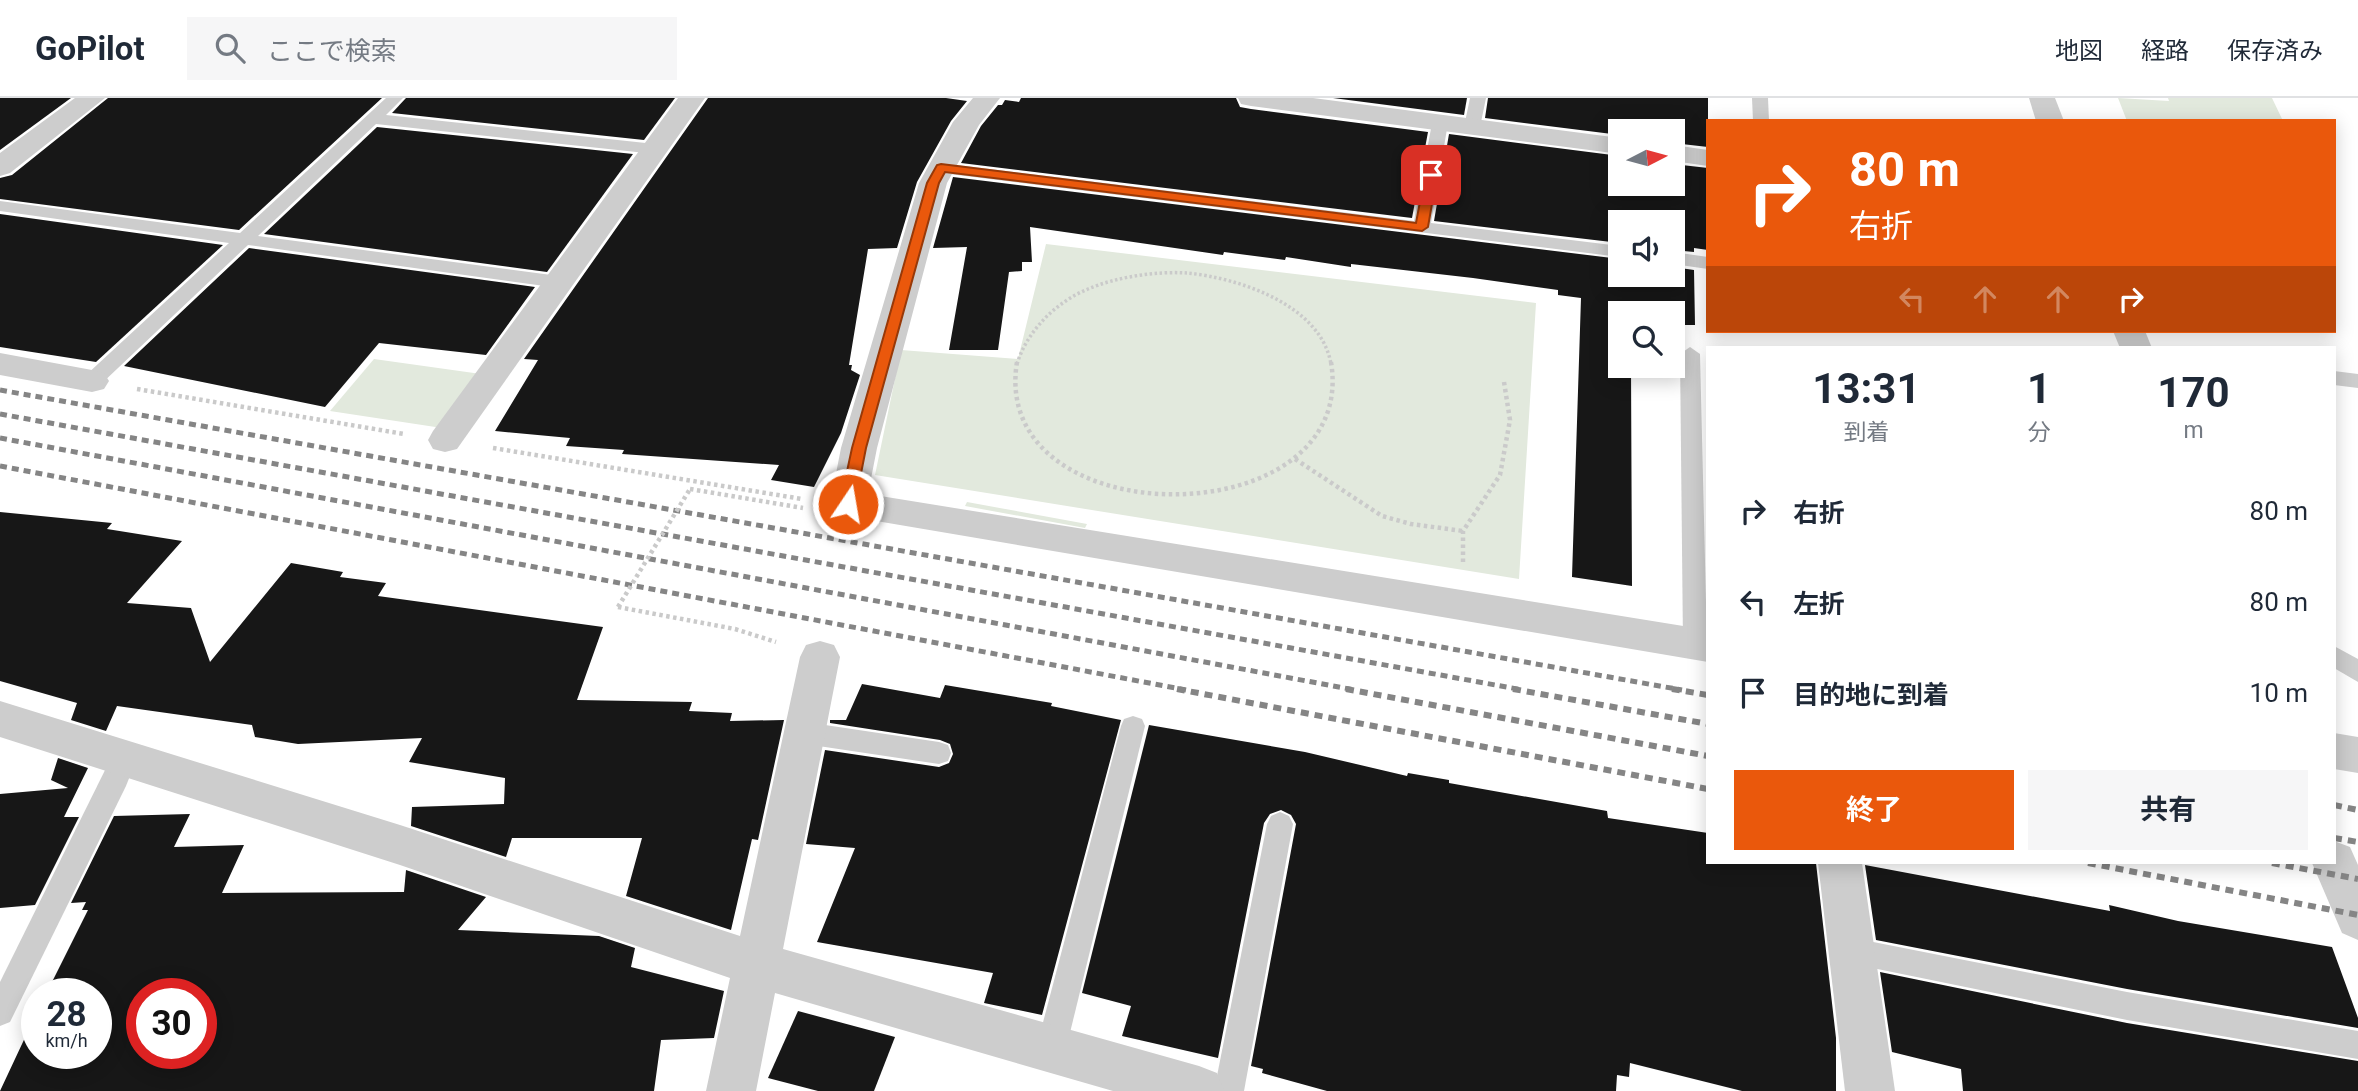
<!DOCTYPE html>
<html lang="ja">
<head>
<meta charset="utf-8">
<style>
	:root { --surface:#fff; --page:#f6f6f7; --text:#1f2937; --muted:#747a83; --line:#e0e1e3; --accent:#ea580c }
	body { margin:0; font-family:Roboto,"Noto Sans JP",sans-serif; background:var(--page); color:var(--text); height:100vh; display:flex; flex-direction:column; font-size:26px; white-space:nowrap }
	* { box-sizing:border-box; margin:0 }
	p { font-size:23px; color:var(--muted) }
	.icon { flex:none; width:38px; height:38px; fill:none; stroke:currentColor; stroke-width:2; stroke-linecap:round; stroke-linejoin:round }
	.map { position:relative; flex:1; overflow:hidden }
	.side { position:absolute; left:1706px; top:248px; width:630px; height:518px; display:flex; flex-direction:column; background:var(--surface); border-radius:0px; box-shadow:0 4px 18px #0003 }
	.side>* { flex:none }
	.banner { position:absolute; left:1706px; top:21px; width:630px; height:214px; border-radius:0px; box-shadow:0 4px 18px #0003; background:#ea580c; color:#fff; overflow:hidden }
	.needle { width:46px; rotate:84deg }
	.tools { position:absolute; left:1608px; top:21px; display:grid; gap:14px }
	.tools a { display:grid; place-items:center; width:77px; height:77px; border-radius:0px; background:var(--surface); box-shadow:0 4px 18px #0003; font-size:35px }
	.speed { position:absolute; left:21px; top:880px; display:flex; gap:14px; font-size:35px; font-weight:700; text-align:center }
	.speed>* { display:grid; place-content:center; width:91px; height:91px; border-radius:50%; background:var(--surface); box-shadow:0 4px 18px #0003; line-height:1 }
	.speed small { font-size:18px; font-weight:400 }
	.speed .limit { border:10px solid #d22; background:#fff; color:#111 }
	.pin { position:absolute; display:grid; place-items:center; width:60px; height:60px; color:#fff; margin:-30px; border-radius:14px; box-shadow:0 4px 10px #0006 }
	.me { position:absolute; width:77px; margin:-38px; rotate:12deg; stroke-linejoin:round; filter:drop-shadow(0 0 5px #0008) }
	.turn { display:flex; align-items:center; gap:24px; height:147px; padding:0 28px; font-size:32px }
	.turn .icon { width:91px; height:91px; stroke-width:2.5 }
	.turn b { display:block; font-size:49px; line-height:60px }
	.lanes { display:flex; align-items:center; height:66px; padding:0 28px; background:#0003; justify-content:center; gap:35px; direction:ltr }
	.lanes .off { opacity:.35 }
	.eta { display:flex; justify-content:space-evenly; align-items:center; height:119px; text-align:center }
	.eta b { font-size:42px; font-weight:700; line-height:49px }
	.button { display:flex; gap:14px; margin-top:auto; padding:14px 28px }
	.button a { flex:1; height:80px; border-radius:0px; background:var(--accent); color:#fff; font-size:28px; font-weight:700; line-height:80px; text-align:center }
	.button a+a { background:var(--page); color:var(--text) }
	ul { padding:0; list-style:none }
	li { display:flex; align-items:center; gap:21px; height:91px; padding:0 28px }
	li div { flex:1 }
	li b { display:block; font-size:26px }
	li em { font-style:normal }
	header { display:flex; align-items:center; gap:42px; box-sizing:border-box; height:98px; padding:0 35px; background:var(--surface); border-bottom:2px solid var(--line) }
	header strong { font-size:33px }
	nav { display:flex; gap:38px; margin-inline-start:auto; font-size:24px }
	.search { width:490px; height:63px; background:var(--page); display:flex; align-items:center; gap:18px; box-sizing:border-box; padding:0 24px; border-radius:0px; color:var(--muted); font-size:26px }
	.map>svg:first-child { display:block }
	.green { fill:#e2e9dd }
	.building { fill:#171717; fill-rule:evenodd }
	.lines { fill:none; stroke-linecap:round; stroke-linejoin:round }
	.path-far1 { stroke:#cacaca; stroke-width:3.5; stroke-dasharray:2.5 2.5; stroke-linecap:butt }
	.path { stroke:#cacaca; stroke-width:4.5; stroke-dasharray:3.5 3.5; stroke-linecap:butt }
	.service { fill:#cdcdcd; fill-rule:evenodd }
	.minor { fill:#cdcdcd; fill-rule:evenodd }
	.tertiary { fill:#cdcdcd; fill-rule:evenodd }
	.rail-far1 { stroke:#858585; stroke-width:5; stroke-dasharray:7 5; stroke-linecap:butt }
	.rail { stroke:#858585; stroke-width:6; stroke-dasharray:8 6; stroke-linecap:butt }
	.path-bridge { stroke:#cacaca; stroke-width:4.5; stroke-dasharray:3.5 3.5; stroke-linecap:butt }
	.route { fill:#ea580c; stroke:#983908; stroke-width:2 }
</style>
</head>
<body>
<header>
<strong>GoPilot</strong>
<div class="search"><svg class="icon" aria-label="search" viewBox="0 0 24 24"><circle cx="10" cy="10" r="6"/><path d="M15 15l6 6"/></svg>ここで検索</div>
<nav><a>地図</a><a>経路</a><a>保存済み</a></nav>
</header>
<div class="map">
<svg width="2358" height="993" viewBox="0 0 2358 993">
	<rect width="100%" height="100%" fill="#fff"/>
	<g class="green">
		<polygon points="2118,0 2169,3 2168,0 2272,0 2283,23 2127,23"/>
		<polygon points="1046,146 1536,205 1519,481 875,377 901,252 1018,261"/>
		<polygon points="374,261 481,276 442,330 330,313"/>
		<polygon points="967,404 1087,426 1085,430 965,408"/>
	</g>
	<g class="building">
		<polygon points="0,0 71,0 0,52"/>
		<polygon points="108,0 382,0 239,132 0,101 0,80 12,77"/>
		<polygon points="406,0 675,0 644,42 392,15"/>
		<polygon points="708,0 946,0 967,3 951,23 917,84 897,150 868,151 849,267 852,267 851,272 860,277 841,335 814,389 771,382 779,367 622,356 624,352 566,348 570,340 495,333 538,262 524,261"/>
		<polygon points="1021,0 1236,0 1240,9 1251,11 1428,34 1412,120 961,65 981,28 998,7 1002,7 1005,2 1019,4"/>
		<polygon points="1333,0 1467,0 1464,17"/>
		<polygon points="1488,0 1708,0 1708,49 1673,45 1673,33 1620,33 1620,37 1485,20"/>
		<polygon points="377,29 633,56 547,174 264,136"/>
		<polygon points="1449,36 1620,58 1620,86 1673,86 1673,66 1708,70 1708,152 1694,150 1694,154 1673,152 1673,124 1620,124 1620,145 1434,123"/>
		<polygon points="953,79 1620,161 1620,177 1673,177 1673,169 1694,172 1695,227 1673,227 1673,215 1620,215 1620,268 1631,268 1632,488 1572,479 1581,200 1558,197 1558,192 1473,180 1351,166 1351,169 1286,159 1285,162 1224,154 1223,157 1030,129 1032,164 1022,164 1022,173 1009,174 998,252 949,252 967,149 933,150"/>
		<polygon points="0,116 223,147 96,264 0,249"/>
		<polygon points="249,150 535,189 486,257 379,245 325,309 124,268"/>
		<polygon points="0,414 112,425 107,431 182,443 127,505 191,510 210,564 291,465 343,474 340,479 386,485 378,498 603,529 577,602 692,604 689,613 732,615 730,623 784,622 758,742 752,741 731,832 626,798 642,740 512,740 506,759 411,728 412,709 504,706 505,680 409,664 422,640 298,646 255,639 252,627 117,608 106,633 71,622 77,605 0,583"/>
		<polygon points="862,586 940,600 945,587 1052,605 1051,608 1121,622 1042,917 984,905 993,875 817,844 855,750 806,746 825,652 939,669 949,665 953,656 950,646 940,642 830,625 830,622 846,622"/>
		<polygon points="1149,627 1305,654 1407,678 1408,675 1449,682 1449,685 1607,713 1608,720 1708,735 1708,765 1816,765 1836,940 1836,993 1742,993 1630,965 1629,979 1617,977 1616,993 1327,993 1262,975 1263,971 1251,968 1296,726 1291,717 1281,712 1270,716 1264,725 1218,960 1122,938 1131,908 1082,895"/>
		<polygon points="58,660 88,670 64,719 79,719 35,807 0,810 0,696 68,690 51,682"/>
		<path d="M190,716l-16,33 70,-2 -22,48 182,-1 2,-22 80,27 -28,33 141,6 36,12 -4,19 93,24 -10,47 -53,2 -7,51h-654l37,-79v42h59v-60h-50l42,-84h-6l4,-8 -15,1 43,-87zM142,896h59v60h-59z"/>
		<polygon points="1865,767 2110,813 2109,807 2178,823 2332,849 2358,920 2358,930 2127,891 1876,842"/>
		<polygon points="1880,874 2127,925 2358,963 2358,993 1963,993 1961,971 1892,954"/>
		<polygon points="798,913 895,939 874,993 818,993 768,980"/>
	</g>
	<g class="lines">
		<path class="path-far1" d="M1017,266c10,-33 39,-62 71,-75 28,-12 68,-18 99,-16 52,5 134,32 144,91"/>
		<g class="path">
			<path d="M1017,264c-29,177 343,176 314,0"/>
			<polyline points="137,291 404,336"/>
			<polyline points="493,350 802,401"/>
			<polyline points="1295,361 1382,418 1411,426 1463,433"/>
			<polyline points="690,391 803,410"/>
			<polyline points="1463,464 1463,433 1500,377 1510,322 1504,284"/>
			<polyline points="618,509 735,531 776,544"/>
		</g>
		<g class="service">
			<polygon points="386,0 403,0 386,17 655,46 663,51 655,56 376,26 258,138 559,178 568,184 566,188 559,190 248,147 99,288 85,288 82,283 85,278 229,145 0,113 0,103 240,135"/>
			<polygon points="1470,0 1486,0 1480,29 1472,34 1464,29"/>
			<polygon points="1752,0 1768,0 1769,23 1753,23"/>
			<polygon points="1440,20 1448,25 1431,125 1620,148 1620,159 941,75 933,70 941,65 1414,123 1432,25"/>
			<polygon points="1673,154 1708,159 1708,171 1673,166"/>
			<polygon points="1690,249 1700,256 1707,546 1703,553 1695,556 1687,553 1683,546 1680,256"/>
			<polygon points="2334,273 2358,276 2358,290 2334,287"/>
			<polygon points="2334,548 2358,561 2358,584 2334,570"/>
			<polygon points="1133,618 1142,621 1145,628 1066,951 1061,961 1051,966 1041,961 1036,951 1121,628 1124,621"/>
			<polygon points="805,624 939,644 948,647 951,655 948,663 939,666 805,646 796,642 793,635 796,628"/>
			<polygon points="124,649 133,652 137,660 126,688 10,924 0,928 0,884 115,652"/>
			<polygon points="1280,714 1289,718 1293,726 1244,993 1214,993 1267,726 1271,718"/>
			<polygon points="1853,840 2127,894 2358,933 2358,961 2127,922 1853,866 1843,862 1839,853 1843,844"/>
		</g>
		<g class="minor">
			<polygon points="75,0 105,0 10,75 0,78 0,55"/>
			<polygon points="678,0 705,0 457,351 445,354 433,351 428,342 433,333"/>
			<polygon points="973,0 1000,0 979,27 947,85 877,350 868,396 1708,532 1708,564 835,416 830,406 841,350 919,85 953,24"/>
			<polygon points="1238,0 1313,0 1620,40 1620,56 1251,8 1241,6"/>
			<polygon points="1673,47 1708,52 1708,68 1673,63"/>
			<polygon points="0,255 92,272 104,275 109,283 104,291 92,294 0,277"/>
			<polygon points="820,543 834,547 840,559 783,851 1199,968 1217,975 1224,993 1113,993 775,895 756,993 706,993 730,880 400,767 0,639 0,603 400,727 740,838 800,559 806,547"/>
			<polygon points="2334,635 2358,639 2358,675 2334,671"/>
			<polygon points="1818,765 1862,765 1895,993 1845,993"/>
		</g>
		<g class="tertiary">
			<polygon points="2029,0 2055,0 2064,23 2036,23"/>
			<polygon points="2113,233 2145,233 2152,250 2120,250"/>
			<polygon points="2334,743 2350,749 2358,767 2358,842 2342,835 2312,765 2334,765"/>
		</g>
		<g class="rail-far1">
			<polyline points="0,292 1682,592"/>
			<polyline points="0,316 1523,592"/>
			<polyline points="0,340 1355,592"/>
			<polyline points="0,368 1186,592"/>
		</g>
		<g class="rail">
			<polyline points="1177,591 1708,691"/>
			<polyline points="1346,591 1708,658"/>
			<polyline points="1513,591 1708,626"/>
			<polyline points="1672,591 1708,597"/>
			<polyline points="2334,707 2358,712"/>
			<polyline points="2334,740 2358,744"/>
			<polyline points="2088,765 2358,817"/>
			<polyline points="2272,765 2358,781"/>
		</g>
		<polyline class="path-bridge" points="618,509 690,391"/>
	</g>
	<polygon class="route" points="941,66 1416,125 1425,77 1431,74 1437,77 1428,129 1422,133 945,74 939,85 866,350 855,406 848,412 840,406 852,350 927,85 937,67"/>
</svg>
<div class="tools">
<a><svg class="needle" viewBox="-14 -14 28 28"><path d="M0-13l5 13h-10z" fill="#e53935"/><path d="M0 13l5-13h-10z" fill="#747a83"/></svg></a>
<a><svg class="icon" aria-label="sound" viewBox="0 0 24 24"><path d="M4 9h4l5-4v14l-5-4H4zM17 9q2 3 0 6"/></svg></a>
<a><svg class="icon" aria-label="search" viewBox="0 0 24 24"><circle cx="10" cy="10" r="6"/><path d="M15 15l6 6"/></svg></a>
</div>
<div class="speed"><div>28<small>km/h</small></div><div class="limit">30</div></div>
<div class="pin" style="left:1431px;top:77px;background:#d93025"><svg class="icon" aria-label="arrive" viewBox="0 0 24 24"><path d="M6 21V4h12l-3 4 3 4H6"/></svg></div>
<svg class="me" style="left:848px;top:406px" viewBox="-20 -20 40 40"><circle r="17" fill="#ea580c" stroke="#fff" stroke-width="3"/><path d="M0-11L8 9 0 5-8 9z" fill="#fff"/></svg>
<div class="banner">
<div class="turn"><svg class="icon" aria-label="right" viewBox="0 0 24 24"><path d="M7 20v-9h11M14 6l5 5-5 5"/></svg><div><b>80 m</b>右折</div></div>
<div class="lanes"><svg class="icon off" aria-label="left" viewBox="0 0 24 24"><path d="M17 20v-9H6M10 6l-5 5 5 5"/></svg><svg class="icon off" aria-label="ahead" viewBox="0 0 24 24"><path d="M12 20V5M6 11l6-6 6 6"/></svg><svg class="icon off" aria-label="ahead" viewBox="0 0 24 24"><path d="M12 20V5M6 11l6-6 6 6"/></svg><svg class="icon" aria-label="right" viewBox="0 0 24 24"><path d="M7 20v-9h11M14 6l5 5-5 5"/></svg></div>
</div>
<section class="side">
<div class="eta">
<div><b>13:31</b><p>到着</p></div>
<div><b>1</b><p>分</p></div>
<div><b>170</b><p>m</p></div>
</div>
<ul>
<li><svg class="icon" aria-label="right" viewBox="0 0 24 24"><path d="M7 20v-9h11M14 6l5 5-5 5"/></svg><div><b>右折</b></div><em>80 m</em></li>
<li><svg class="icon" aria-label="left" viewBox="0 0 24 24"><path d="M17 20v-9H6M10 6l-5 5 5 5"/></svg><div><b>左折</b></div><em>80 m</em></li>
<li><svg class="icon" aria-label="arrive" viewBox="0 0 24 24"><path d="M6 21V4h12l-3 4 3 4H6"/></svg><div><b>目的地に到着</b></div><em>10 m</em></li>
</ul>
<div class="button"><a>終了</a><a>共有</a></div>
</section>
</div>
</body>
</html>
